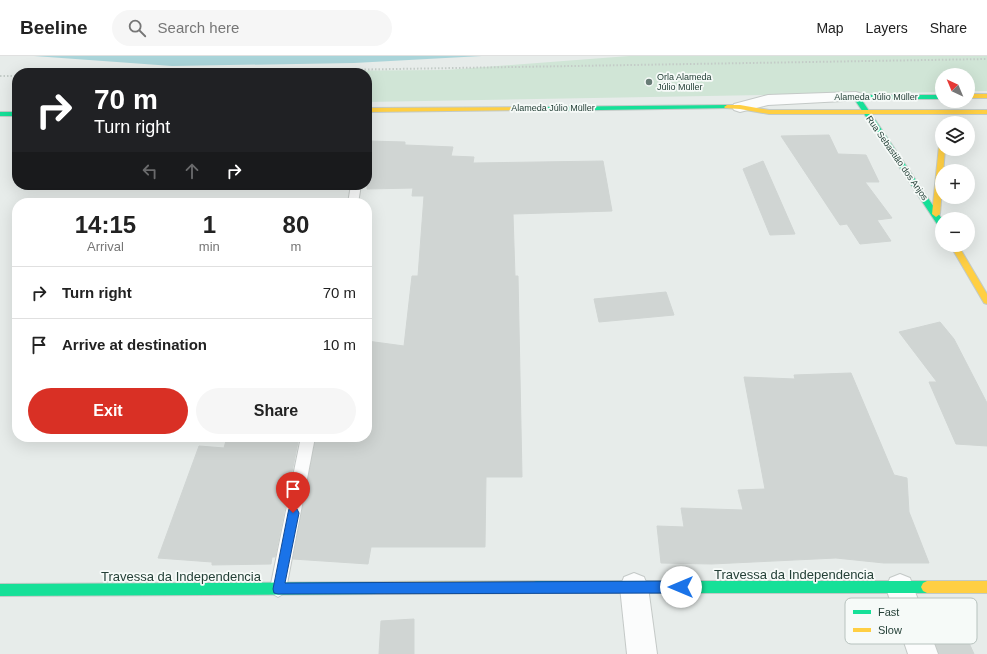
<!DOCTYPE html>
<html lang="en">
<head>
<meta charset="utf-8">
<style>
	:root { --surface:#fff; --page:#f6f6f6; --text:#222; --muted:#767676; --line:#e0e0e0; --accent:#d93025 }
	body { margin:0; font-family:Arial,sans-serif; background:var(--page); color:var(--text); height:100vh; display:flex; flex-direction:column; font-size:15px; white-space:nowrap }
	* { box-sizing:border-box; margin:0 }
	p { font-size:13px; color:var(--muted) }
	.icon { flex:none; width:22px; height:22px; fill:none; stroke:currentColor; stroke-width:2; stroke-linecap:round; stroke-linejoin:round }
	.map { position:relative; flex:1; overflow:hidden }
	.sheet { position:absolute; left:12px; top:142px; width:360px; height:244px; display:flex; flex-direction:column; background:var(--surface); border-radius:16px; box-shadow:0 4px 16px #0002 }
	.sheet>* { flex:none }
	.hud { position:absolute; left:12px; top:12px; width:360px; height:122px; border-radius:16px; box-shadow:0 4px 16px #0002; background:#202124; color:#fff; overflow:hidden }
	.needle { width:26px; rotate:316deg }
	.buttons { position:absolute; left:935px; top:12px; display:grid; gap:8px }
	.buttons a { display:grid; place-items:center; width:40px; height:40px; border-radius:50%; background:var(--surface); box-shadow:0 4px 16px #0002; font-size:20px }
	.pin { position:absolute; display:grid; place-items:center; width:34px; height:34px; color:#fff; margin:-41px -17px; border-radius:50% 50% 50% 0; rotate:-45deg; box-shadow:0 0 4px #0007 }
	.pin .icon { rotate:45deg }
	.me { position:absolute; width:44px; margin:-22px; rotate:270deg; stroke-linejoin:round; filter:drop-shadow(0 0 3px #0008) }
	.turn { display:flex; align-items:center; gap:14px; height:84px; padding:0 16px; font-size:18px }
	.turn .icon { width:52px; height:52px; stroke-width:2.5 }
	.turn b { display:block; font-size:28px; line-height:34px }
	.lanes { display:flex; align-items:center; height:38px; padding:0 16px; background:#0003; justify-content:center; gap:20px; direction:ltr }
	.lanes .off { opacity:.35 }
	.eta { display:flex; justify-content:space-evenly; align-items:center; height:68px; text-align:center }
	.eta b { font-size:24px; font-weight:800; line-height:28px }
	.cta { display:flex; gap:8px; margin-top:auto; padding:8px 16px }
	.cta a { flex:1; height:46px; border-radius:24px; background:var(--accent); color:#fff; font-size:16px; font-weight:800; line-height:46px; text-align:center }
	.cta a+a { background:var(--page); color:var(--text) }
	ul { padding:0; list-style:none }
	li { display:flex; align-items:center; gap:12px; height:52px; padding:0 16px; border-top:1px solid var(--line) }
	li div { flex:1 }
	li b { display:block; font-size:15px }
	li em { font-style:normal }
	header { display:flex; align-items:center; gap:24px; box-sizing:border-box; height:56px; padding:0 20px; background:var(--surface); border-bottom:1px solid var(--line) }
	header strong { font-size:19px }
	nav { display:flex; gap:22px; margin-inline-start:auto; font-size:14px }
	.search { width:280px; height:36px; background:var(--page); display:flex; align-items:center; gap:10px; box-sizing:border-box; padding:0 14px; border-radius:22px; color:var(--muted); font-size:15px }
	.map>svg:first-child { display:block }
	.green { fill:#d0e5d6 }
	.water { fill:#a9d4d9 }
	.building { fill:#d0d5d3; stroke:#d0d5d3 }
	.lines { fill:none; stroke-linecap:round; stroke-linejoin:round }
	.lane-casing { stroke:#c4c9c7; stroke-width:2 }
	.street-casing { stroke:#c4c9c7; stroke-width:2 }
	.fast-casing { stroke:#c2cac7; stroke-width:2 }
	.slow-casing { stroke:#c2cac7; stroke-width:2 }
	.path { stroke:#c3cbc7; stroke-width:2; stroke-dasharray:1.5 2; stroke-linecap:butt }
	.lane { fill:#fbfcfc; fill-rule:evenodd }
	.street { fill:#fbfcfc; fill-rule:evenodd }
	.fast { fill:#16e098; fill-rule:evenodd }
	.slow { fill:#ffcf43; fill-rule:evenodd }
	.route { fill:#1a73e8; stroke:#114b97 }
	.poi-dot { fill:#687c76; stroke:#f6faf8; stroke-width:1.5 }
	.labels { text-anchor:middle; stroke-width:3.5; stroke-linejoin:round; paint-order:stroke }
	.far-poi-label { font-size:9px; fill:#244037; stroke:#f6faf8; text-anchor:start }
	.far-street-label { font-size:9px; fill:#244037; stroke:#f6faf8 }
	.near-street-label { font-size:13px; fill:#244037; stroke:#f6faf8 }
	.key { fill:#f6faf8; stroke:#b7c2be; stroke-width:1 }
	.key-label { font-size:11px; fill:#244037 }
</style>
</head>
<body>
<header>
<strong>Beeline</strong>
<div class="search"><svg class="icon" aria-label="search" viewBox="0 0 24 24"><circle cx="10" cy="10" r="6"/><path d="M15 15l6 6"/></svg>Search here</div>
<nav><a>Map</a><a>Layers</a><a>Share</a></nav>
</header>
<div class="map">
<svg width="987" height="598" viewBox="0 0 987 598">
	<rect width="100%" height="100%" fill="#e7ecea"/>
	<polygon class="green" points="629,0 987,0 987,35 968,35 968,19 942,19 942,36 367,46 367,17 298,17 300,15 446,14"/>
	<polygon class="water" points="34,0 482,0 354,7 172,10"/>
	<g class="building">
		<polygon points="829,79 838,98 866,99 879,126 865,126 892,162 877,164 891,185 860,188 847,168 840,169 781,80"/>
		<polygon points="367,85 405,86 405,89 453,91 451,100 474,101 473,107 603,105 612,155 513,158 515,220 518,220 522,421 486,421 485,491 371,491 368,508 293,503 316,381 367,381 367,285 404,290 412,220 418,220 424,140 412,140 413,132 367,133"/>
		<polygon points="763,105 795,178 770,179 743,113"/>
		<polygon points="666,236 674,259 599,266 594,243"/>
		<polygon points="940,266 954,283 987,347 987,390 956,388 929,326 937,326 899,276"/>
		<polygon points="851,317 894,419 907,422 909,456 929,507 884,507 836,502 712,508 661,507 657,470 684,471 681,452 743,454 738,434 765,433 744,321 795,323 794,319"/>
		<polygon points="227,381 299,381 275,501 272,501 271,508 212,509 212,506 158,502 199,390 224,392"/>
		<polygon points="414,563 414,598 379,598 381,565"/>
		<polygon points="960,567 974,598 939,598 929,569"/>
	</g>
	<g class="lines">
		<defs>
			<g id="lane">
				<polygon points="351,129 361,129 358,147 348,147"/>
				<polygon points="301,381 315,381 286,533 283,538 278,541 273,538 270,533"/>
			</g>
			<g id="street">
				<polygon points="856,36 862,38 864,41 862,44 768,49 740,56 734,54 732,51 734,48 768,39"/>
				<polygon points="634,517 644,521 648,531 657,598 627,598 620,531 624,521"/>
				<polygon points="900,518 910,522 938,598 908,598 886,532 890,522"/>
			</g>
			<g id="fast">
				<polygon points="942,39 942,43 861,43 942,163 942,172 939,171 853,41 856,39"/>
				<polygon points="727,49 730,51 729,52 536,55 533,53 536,51"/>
				<rect x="0" y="56" width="17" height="4"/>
				<polygon points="534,525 927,525 931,527 933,531 931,535 927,537 534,537 530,535 528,531 530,527"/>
				<polygon points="377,526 381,528 383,532 381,536 377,538 0,540 0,528"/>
			</g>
			<g id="slow">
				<rect x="968" y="38" width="19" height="4"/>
				<polygon points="727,49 740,49 769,54 987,54 987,58 769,58 740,53 725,52 724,51"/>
				<polygon points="536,51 538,52 538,54 367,56 367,52"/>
				<polygon points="940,80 942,80 942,93 945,93 940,158 936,161 932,158"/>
				<polygon points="950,189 958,189 987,238 987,248 984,247"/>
				<polygon points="534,525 538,527 540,531 538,535 534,537 377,538 373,536 371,532 373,528 377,526"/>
				<polygon points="927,525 987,525 987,537 927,537 923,535 921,531 923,527"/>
			</g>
		</defs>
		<use href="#lane" class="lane-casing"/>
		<use href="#street" class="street-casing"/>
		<use href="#fast" class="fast-casing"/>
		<use href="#slow" class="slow-casing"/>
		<g class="path">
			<polyline points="158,17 987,3"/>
			<polyline points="0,20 17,20"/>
		</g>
		<use href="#lane" class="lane"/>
		<use href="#street" class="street"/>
		<use href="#fast" class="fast"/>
		<use href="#slow" class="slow"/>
	</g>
	<polygon class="route" points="293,451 297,453 299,457 285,527 681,525 685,527 686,531 685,535 681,537 278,538 274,537 273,533 288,457 289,453"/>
	<circle class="poi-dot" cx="649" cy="26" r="4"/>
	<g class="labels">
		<g class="far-poi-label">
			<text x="657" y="24">Orla Alameda<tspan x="657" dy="10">Júlio Müller</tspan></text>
		</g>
		<g class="far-street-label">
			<text x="876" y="44">Alameda Júlio Müller</text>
			<text x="553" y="55">Alameda Júlio Müller</text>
			<text transform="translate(897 102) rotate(55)" y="3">Rua Sebastião dos Anjos</text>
		</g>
		<g class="near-street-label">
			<text x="794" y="523">Travessa da Independencia</text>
			<text x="181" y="525">Travessa da Independencia</text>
		</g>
	</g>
	<rect x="845" y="542" width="132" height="46" rx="6" class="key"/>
	<rect x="853" y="554" width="18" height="4" fill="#16e098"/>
	<rect x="853" y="572" width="18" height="4" fill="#ffcf43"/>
	<g class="key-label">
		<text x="878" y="560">Fast</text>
		<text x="878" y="578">Slow</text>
	</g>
</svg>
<div class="buttons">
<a><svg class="needle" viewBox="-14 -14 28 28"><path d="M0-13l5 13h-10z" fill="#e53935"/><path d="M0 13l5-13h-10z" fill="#767676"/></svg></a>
<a><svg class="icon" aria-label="layers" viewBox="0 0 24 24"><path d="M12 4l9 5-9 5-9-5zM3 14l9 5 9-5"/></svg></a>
<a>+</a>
<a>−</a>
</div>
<div class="pin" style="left:293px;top:457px;background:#d93025"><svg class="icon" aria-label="arrive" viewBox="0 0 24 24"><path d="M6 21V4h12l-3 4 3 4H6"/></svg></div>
<svg class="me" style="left:681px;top:531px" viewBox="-20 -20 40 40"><circle r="19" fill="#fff"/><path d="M0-13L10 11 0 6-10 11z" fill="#1a73e8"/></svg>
<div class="hud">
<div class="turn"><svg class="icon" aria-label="right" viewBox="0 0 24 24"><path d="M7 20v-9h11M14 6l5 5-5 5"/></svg><div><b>70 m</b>Turn right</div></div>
<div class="lanes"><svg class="icon off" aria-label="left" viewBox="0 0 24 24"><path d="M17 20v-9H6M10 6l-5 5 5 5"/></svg><svg class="icon off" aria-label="ahead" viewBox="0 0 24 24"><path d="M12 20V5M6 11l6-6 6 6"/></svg><svg class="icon" aria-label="right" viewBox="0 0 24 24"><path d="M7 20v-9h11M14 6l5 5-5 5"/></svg></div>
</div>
<section class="sheet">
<div class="eta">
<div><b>14:15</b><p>Arrival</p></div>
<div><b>1</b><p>min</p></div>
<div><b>80</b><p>m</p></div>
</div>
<ul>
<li><svg class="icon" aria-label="right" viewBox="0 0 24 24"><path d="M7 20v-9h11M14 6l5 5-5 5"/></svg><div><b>Turn right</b></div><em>70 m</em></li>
<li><svg class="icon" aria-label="arrive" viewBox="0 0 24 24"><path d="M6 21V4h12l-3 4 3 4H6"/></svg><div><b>Arrive at destination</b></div><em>10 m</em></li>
</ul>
<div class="cta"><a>Exit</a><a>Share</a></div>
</section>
</div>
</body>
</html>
